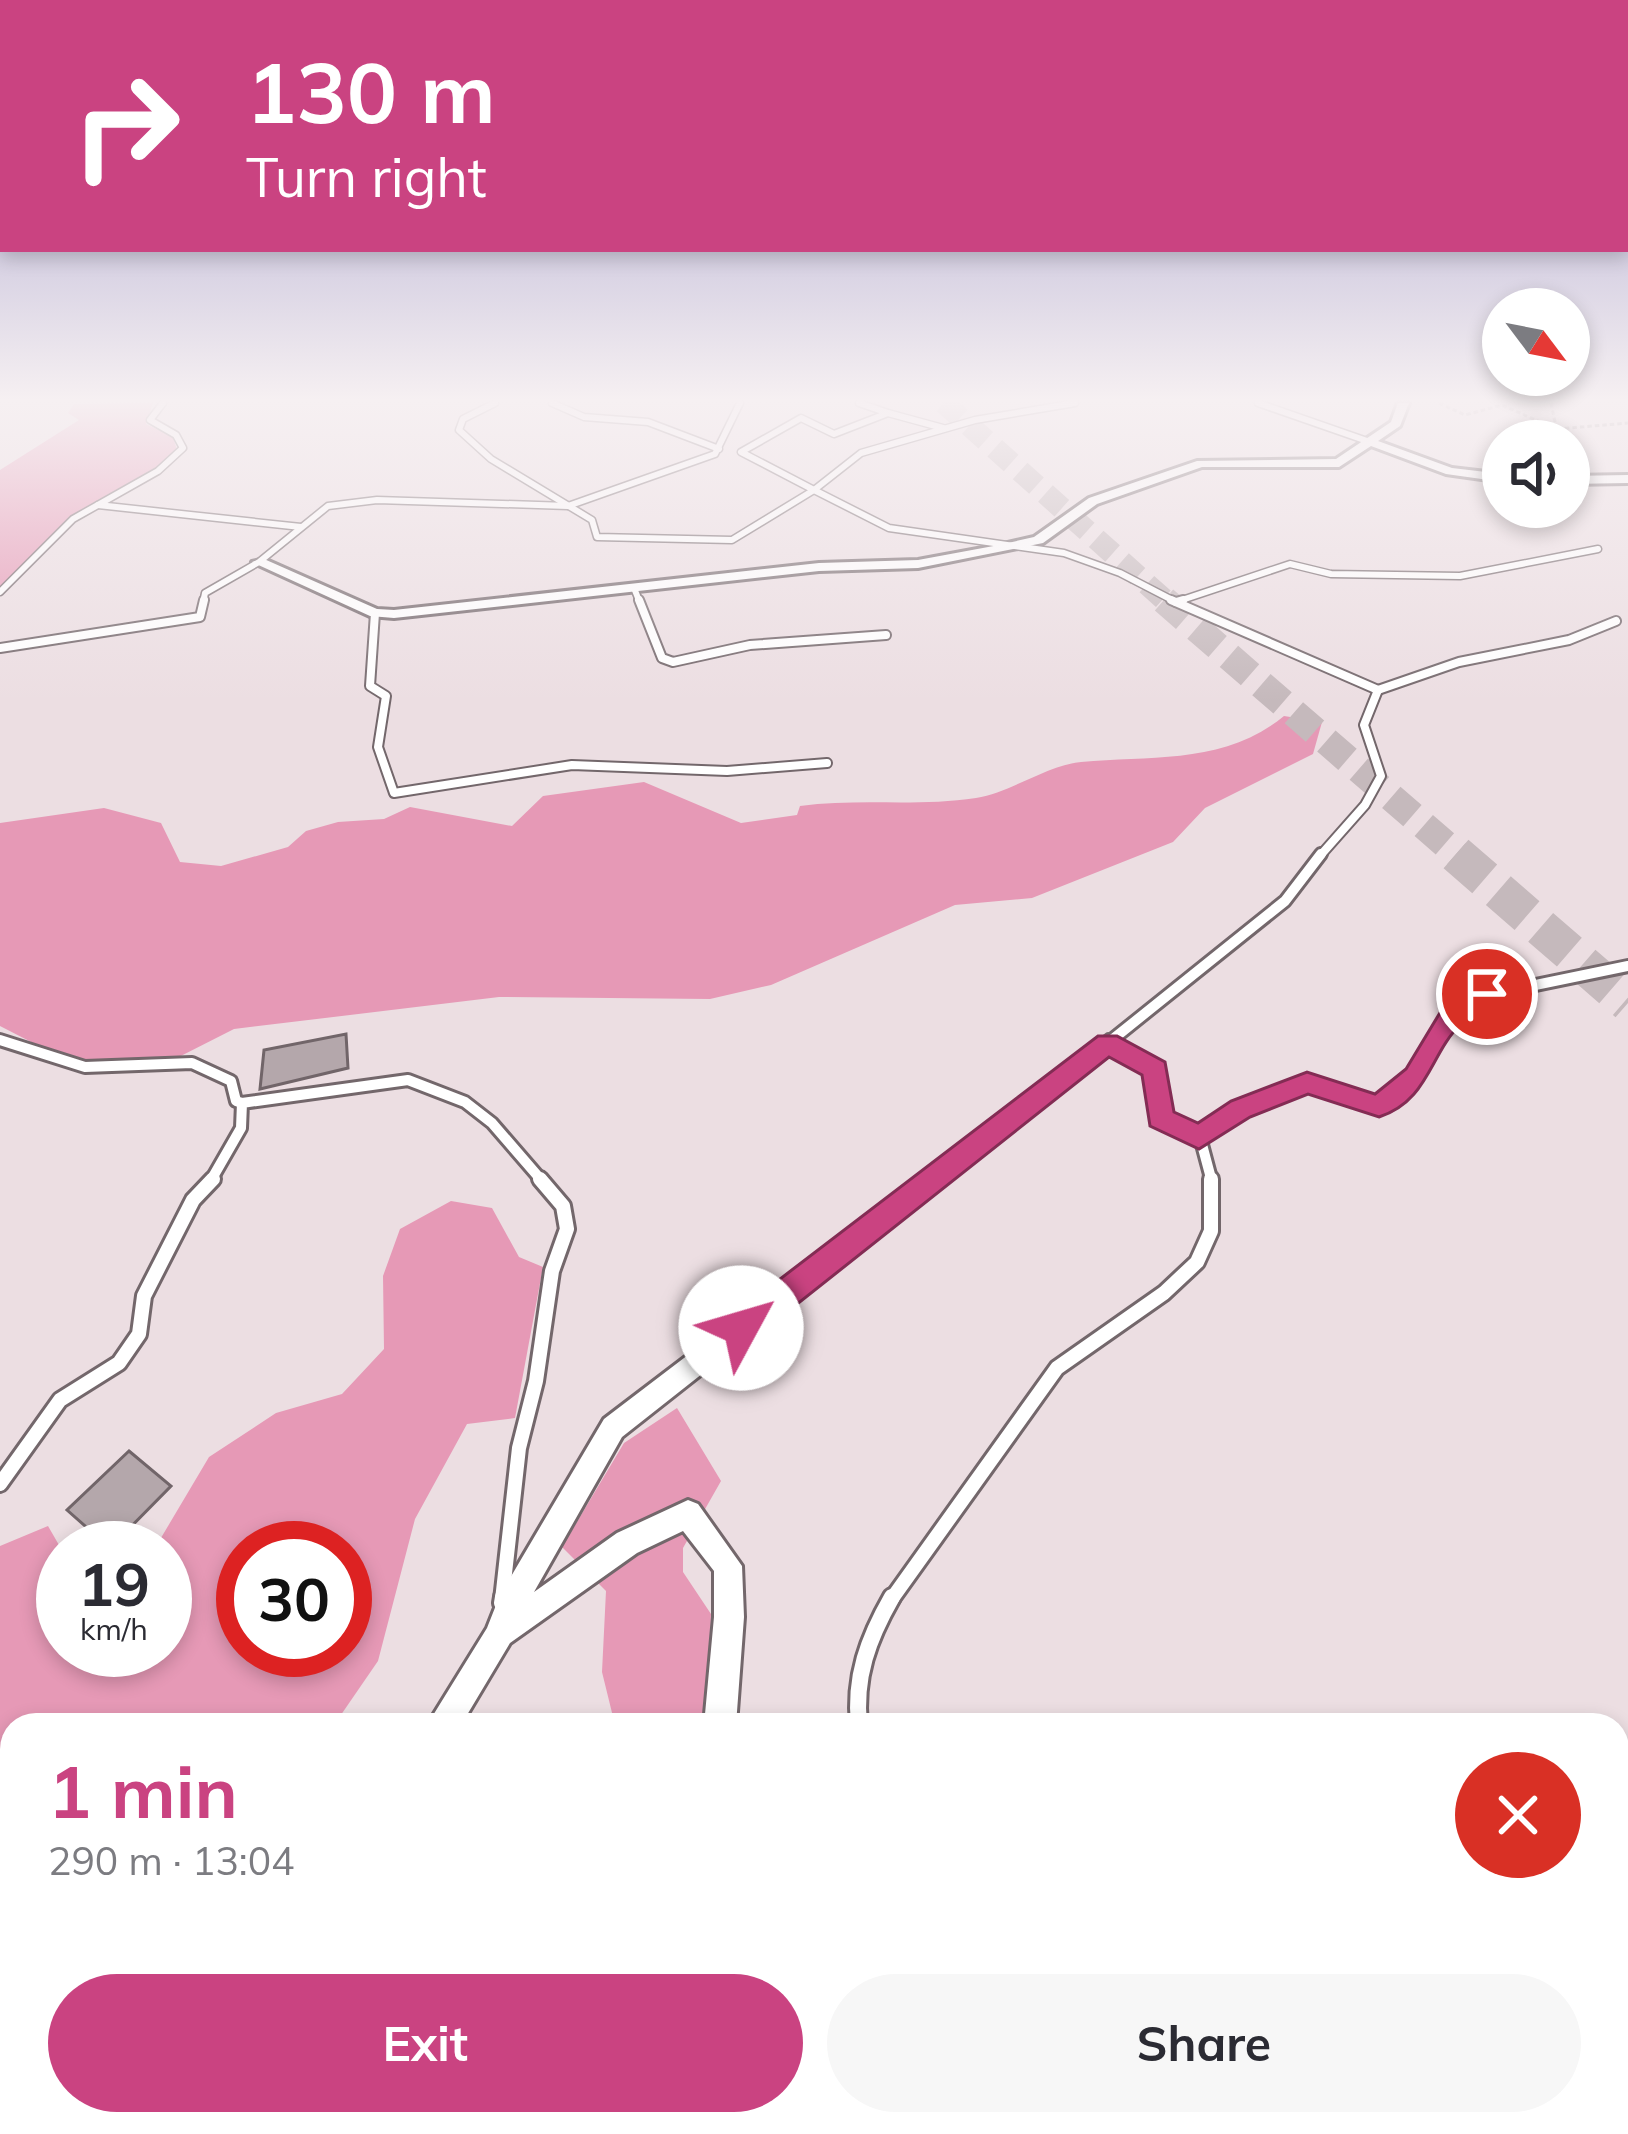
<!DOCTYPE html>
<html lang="en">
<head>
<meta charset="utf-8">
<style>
	:root { --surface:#fff; --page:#f7f7f7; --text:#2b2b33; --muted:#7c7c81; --accent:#ca4381 }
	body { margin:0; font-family:Mulish,sans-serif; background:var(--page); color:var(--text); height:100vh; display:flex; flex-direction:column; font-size:45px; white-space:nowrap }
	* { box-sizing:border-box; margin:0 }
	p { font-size:39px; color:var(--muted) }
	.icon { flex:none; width:66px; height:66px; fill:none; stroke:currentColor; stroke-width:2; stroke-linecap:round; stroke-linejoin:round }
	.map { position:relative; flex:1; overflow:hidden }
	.side { position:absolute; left:0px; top:1713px; width:1629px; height:423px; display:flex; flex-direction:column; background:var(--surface); border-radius:36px 36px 0 0; box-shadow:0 6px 18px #0003 }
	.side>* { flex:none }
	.guide { position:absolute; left:0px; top:0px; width:1629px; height:252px; box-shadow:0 6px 18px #0003; background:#ca4381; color:#fff; overflow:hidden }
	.needle { width:78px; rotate:122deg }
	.buttons { position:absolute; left:1482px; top:288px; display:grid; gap:24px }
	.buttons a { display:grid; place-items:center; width:108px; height:108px; border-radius:50%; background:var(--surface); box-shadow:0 6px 18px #0003; font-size:60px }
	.speed { position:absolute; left:36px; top:1521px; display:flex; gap:24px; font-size:60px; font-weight:700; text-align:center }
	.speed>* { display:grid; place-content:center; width:156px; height:156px; border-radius:50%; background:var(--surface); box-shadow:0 6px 18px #0003; line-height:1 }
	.speed small { font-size:30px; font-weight:400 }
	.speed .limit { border:18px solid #d22; background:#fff; color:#111 }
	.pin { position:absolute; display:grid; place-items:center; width:102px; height:102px; color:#fff; margin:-51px; border:6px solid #fff; border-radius:50%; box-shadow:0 3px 12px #0007 }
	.me { position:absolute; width:132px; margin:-66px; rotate:51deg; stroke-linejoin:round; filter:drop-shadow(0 0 9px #0008) }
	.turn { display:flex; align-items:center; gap:42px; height:252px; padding:0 48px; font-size:54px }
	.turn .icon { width:156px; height:156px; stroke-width:2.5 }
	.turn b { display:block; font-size:84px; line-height:102px }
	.round { display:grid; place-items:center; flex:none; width:126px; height:126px; border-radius:63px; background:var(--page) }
	.headline { display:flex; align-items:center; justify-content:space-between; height:204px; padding:0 48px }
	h1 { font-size:72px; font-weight:700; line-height:90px; color:var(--accent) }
	.primary-button { display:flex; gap:24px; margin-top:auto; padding:24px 48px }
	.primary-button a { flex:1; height:138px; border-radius:72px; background:var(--accent); color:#fff; font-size:48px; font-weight:700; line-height:138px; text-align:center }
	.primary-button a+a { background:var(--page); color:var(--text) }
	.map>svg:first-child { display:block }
	.green { fill:#e699b6; fill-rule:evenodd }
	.building { fill:#b4a7ab; stroke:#716569; stroke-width:3 }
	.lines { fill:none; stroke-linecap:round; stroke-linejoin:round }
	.motorway-tunnel-far2 { stroke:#c5b9bc; stroke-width:22; stroke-dasharray:22 12; stroke-linecap:butt }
	.motorway-tunnel-far1 { stroke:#c5b9bc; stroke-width:28; stroke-dasharray:28 15; stroke-linecap:butt }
	.motorway-tunnel { stroke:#c5b9bc; stroke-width:38; stroke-dasharray:38 18; stroke-linecap:butt }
	.service-far4-casing { stroke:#73676b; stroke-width:9 }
	.service-far3-casing { stroke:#73676b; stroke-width:12 }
	.service-far2-casing { stroke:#73676b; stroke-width:16 }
	.service-far1-casing { stroke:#73676b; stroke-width:20 }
	.service-casing { stroke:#73676b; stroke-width:22 }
	.minor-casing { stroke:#73676b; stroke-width:6 }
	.path { stroke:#998f92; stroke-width:3; stroke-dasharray:4.5 3; stroke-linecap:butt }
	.service-far4 { stroke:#fff; stroke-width:6 }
	.service-far3 { stroke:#fff; stroke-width:8 }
	.service-far2 { stroke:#fff; stroke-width:10 }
	.service-far1 { stroke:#fff; stroke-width:14 }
	.service { stroke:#fff; stroke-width:16 }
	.minor { fill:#fff; fill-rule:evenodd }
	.route { fill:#ca4381; stroke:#832c54; stroke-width:3 }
</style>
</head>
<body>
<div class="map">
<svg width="1628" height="2134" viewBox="0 0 1628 2134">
	<rect width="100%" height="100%" fill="#ecdee2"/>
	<g class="green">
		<polygon points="153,403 146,424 173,437 177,450 164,465 80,511 0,588 0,470 79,420 68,413 74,404"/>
		<path d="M1284,716l38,6 -9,32 -108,54 -32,34 -141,56 -77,7 -184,80 -61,14 -211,-2 -265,32 -69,35 -89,1 -76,-39v-203l104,-15 57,15 19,39 41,4 67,-19 18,-16 32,-9 46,-3 26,-12 102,19 31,-30 101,-14 97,41 56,-8 3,-9c58,-8 118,1 176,-8 36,-6 69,-32 105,-36 72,-7 143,3 203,-46z"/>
		<path d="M451,1201l41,7 27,49 24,10 -28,151 -48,6 -52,95 -37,142 -44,64h-322v399h194l-2,10h-204v-588l48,-20 15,26v98h102v-102h-10l54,-91 67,-44 66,-19 42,-45 -1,-73 17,-47zM345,1548v102h-102v-102z"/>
		<polygon points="677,1408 721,1481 683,1548 683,1572 711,1614 709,1725 615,1725 602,1672 606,1591 562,1547 624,1443"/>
		<polygon points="696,2124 869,2124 880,2134 706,2134"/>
	</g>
	<g class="building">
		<polygon points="346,1034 348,1068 260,1089 264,1050"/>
		<polygon points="129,1451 171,1486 110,1548 67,1510"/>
	</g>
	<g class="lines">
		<polyline class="motorway-tunnel-far2" points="944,403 1168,603"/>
		<polyline class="motorway-tunnel-far1" points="1164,600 1460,857"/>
		<polyline class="motorway-tunnel" points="1456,854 1628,1003"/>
		<defs>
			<g id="service-far4">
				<polyline points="495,403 463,419 459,430 491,459 592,520 597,537 732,540 814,490 741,452 801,418 834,434 888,413 859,403"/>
				<polyline points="552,403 584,417 648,422 719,449"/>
				<polyline points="1075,403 975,420 861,453 814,490 889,528 1064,553 1120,573 1178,603"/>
				<polyline points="1258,403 1370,442"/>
				<polyline points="888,413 943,428"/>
				<polyline points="98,505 301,527"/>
				<polyline points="634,588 640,603"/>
				<polyline points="0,592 73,519 158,471 183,448 176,435 150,420 163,403"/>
				<polyline points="1176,602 1290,564 1331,574 1460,576 1598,549"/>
				<polyline points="203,603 205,593 259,562 328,506 377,500 568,506 715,454 740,403"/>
			</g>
			<g id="service-far3">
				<polyline points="639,600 662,658 673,662 750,645 886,635"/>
				<polyline points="1171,600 1378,690 1364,725 1381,776 1365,805 1319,857"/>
				<polyline points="1176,602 1183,600"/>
				<polyline points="375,613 370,686 386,696 378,747 394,793 572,765 727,771 827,763"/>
				<polyline points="0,648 200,617 204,600"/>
				<polyline points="1378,690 1459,662 1569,640 1616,621"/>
			</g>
			<g id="service-far2">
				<polyline points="0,1040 85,1067 192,1063 231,1081 236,1101 242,1103"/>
				<polyline points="1200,1137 1240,1109 1307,1083 1379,1106 1416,1076 1450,1018 1487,995 1628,966"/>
				<polyline points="210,1182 241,1128 242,1103 408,1080 465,1102 492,1123 543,1182"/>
				<polyline points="1212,1182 1200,1137 1160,1118 1155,1070 1108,1043 1285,901 1321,854"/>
			</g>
			<g id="service-far1">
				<polyline points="0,1484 60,1400 119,1363 139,1334 144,1296 193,1200 213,1179"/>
				<polyline points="502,1600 519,1448 536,1381 552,1271 567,1229 563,1206 540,1179"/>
				<polyline points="891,1600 1057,1368 1164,1293 1197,1262 1211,1231 1211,1179"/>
			</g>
			<g id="service">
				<polyline points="502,1603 503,1597"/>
				<path d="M859,1725c-5,-48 9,-86 33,-128"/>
				<polyline points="1613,2124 1628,2130"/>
			</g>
			<g id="minor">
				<polygon points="1398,403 1409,403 1400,426 1378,441 1452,468 1503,474 1503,482 1446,474 1371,446 1339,467 1202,467 1097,504 1043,543 918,568 819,571 394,618 370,616 252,562 264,559 377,609 394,610 819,563 918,560 999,545 1034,537 1089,498 1197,461 1336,459 1391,422"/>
				<polygon points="1628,475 1628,483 1569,484 1569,476"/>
				<polygon points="1108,1035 1118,1043 1115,1048 622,1437 534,1592 617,1533 688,1500 698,1504 742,1566 744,1617 736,1725 704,1725 714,1617 714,1571 683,1531 637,1553 510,1643 461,1725 427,1725 487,1628 500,1595 604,1419"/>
				<rect x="344" y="2124" width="38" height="10"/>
				<polygon points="904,2124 951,2124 955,2134 909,2134"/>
			</g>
		</defs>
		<use href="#service-far4" class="service-far4-casing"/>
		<use href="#service-far3" class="service-far3-casing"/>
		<use href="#service-far2" class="service-far2-casing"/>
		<use href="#service-far1" class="service-far1-casing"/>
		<use href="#service" class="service-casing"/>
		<use href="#minor" class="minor-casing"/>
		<g class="path">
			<polyline points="1439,403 1465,415 1502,405 1556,429 1628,423"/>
			<polyline points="1551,403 1559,441"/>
		</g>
		<use href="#service-far4" class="service-far4"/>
		<use href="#service-far3" class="service-far3"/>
		<use href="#service-far2" class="service-far2"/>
		<use href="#service-far1" class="service-far1"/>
		<use href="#service" class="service"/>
		<use href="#minor" class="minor"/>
	</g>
	<linearGradient id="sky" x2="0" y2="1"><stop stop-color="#9d98c7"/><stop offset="0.57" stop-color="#f6f0f2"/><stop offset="1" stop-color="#f6f0f2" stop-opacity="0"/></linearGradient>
	<rect width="1628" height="702" fill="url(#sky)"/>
	<path class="route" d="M1487,985l13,9c-10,14 -27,18 -39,30 -31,29 -32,77 -82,93l-71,-23 -58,23 -51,32 -49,-23 -8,-51 -33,-18 -356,282 -12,4 -12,-4 -4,-11 4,-10 369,-282h19l48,26 9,50 24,11 33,-22 76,-29 68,22 31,-25 35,-58z"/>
</svg>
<div class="buttons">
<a><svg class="needle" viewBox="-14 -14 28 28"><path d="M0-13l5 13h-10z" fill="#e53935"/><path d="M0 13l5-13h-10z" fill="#7c7c81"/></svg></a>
<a><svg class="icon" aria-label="sound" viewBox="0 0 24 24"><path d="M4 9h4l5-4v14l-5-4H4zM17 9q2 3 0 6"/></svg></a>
</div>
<div class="speed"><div>19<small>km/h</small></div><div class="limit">30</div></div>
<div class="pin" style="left:1487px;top:994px;background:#d93025"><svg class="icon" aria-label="arrive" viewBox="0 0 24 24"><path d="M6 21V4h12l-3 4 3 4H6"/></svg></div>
<svg class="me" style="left:741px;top:1328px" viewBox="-20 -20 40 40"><circle r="19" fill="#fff"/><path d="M0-13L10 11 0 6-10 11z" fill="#ca4381"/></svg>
<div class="guide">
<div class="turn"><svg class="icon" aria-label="right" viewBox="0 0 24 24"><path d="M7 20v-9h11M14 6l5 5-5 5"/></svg><div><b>130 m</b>Turn right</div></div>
</div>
<section class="side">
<div class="headline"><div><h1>1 min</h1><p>290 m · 13:04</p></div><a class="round" style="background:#d93025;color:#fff"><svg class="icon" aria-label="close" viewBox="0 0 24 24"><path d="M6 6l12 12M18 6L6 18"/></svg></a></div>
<div class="primary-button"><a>Exit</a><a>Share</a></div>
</section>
</div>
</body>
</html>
